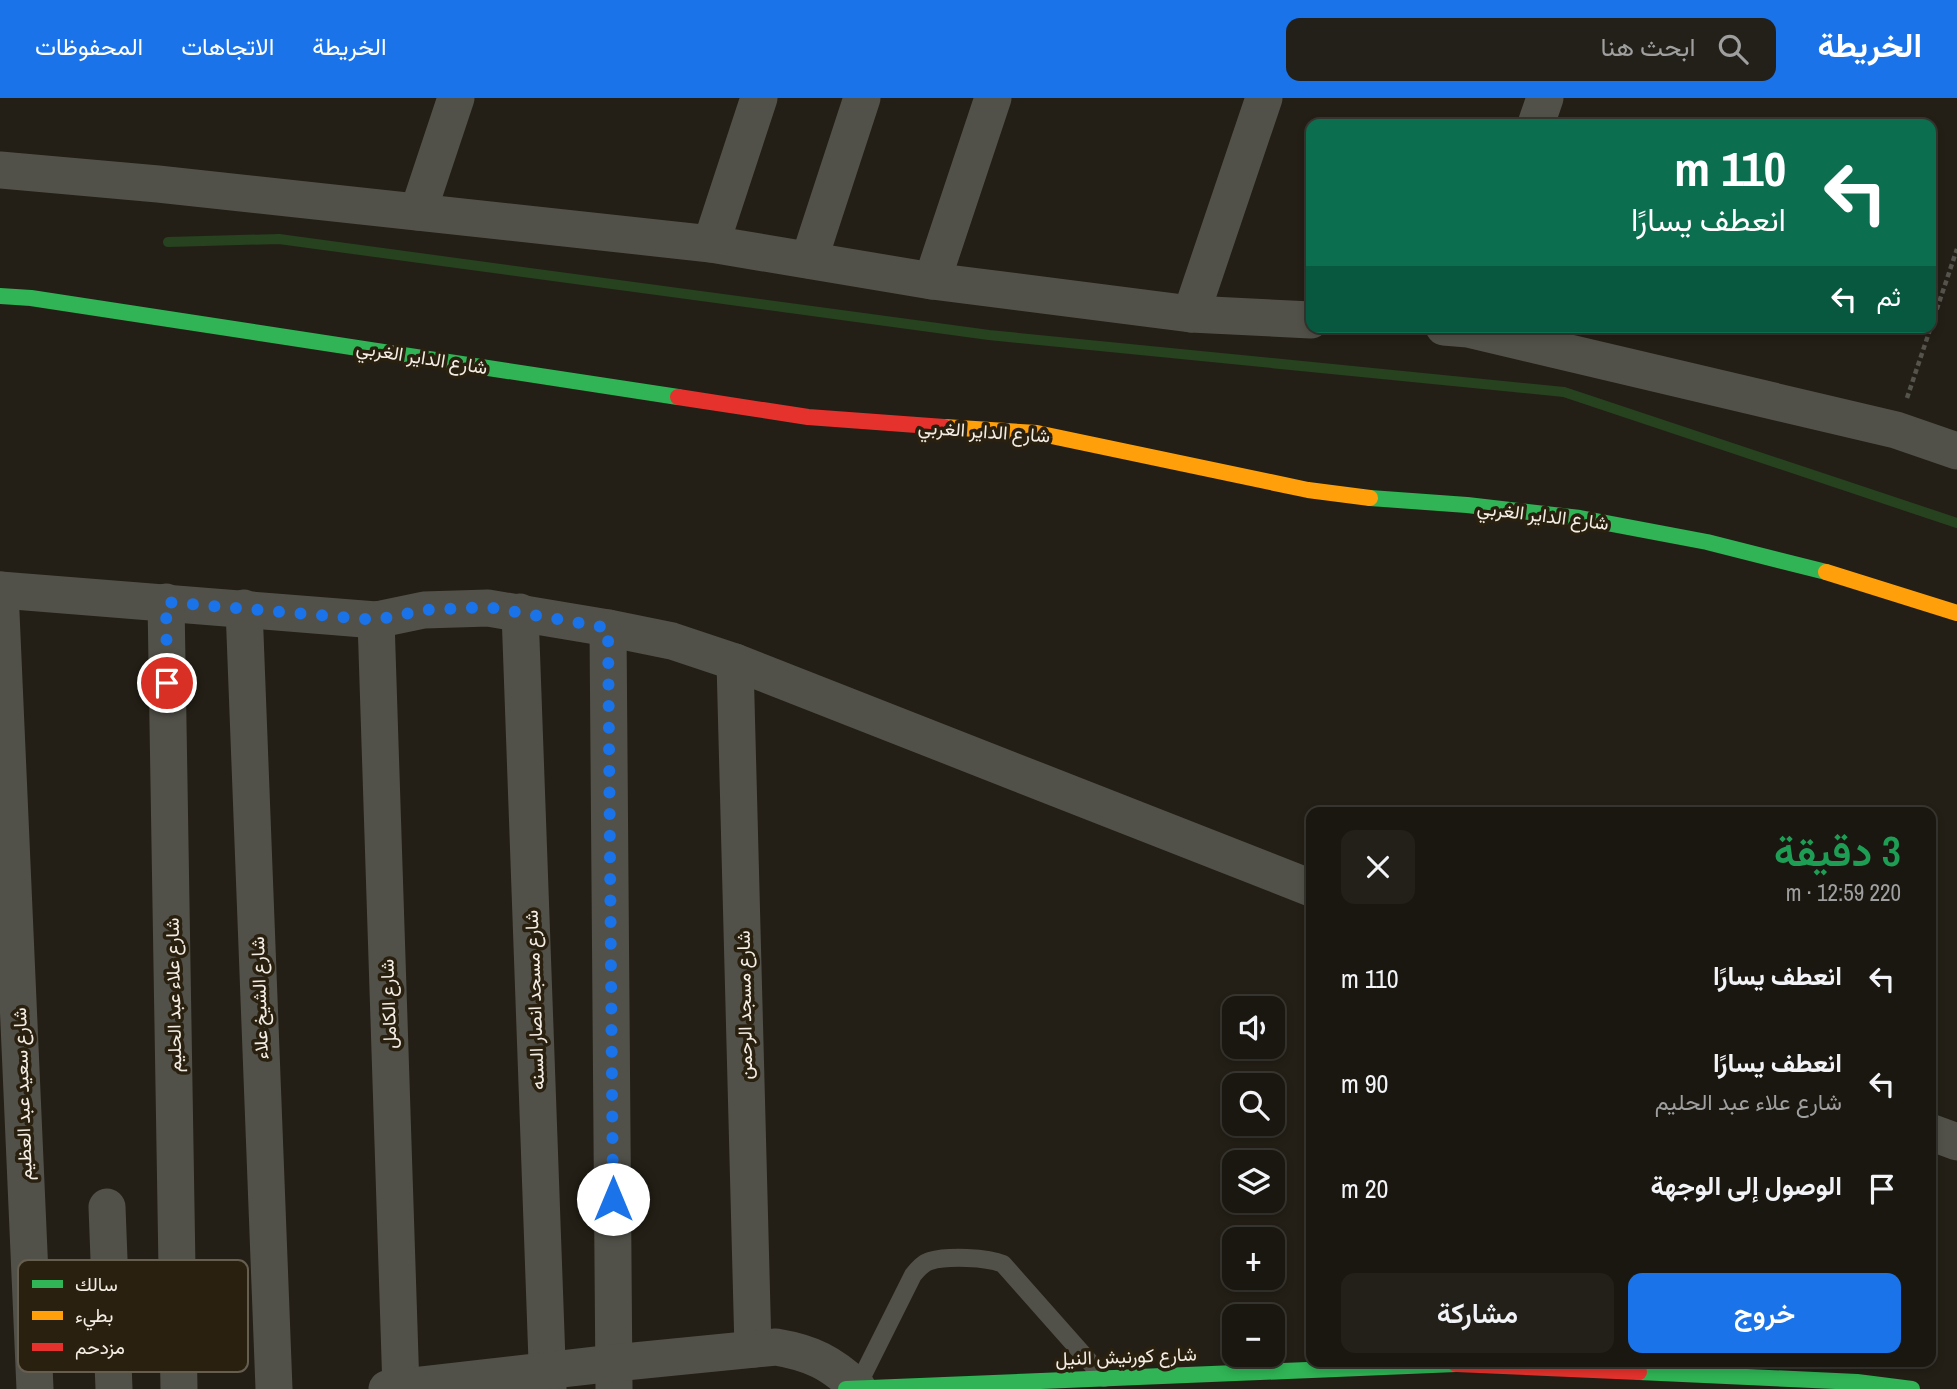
<!DOCTYPE html>
<html lang="ar">
<head>
<meta charset="utf-8">
<style>
	:root { --surface:#1a1710; --page:#232019; --text:#f1f3f6; --muted:#9f9f9f; --line:#383630; --accent:#1a73e8 }
	body { margin:0; font-family:"Archivo Narrow",Vazirmatn,sans-serif; background:var(--page); color:var(--text); direction:rtl; height:100vh; display:flex; flex-direction:column; font-size:26px; white-space:nowrap }
	* { box-sizing:border-box; margin:0 }
	p { font-size:23px; color:var(--muted) }
	.icon { flex:none; width:38px; height:38px; fill:none; stroke:currentColor; stroke-width:2; stroke-linecap:round; stroke-linejoin:round }
	.map { position:relative; flex:1; overflow:hidden; direction:ltr }
	.sheet { position:absolute; left:1306px; top:709px; width:630px; height:560px; display:flex; flex-direction:column; background:var(--surface); border-radius:14px; box-shadow:0 4px 10px #0003,0 0 0 2px var(--line); direction:rtl }
	.sheet>* { flex:none }
	.hud { position:absolute; left:1306px; top:21px; width:630px; height:214px; border-radius:14px; box-shadow:0 4px 10px #0003,0 0 0 2px var(--line); direction:rtl; background:#0b6e4f; color:#fff; overflow:hidden }
	.controls { position:absolute; left:1222px; top:898px; display:grid; gap:14px }
	.controls a { display:grid; place-items:center; width:63px; height:63px; border-radius:14px; background:var(--surface); box-shadow:0 4px 10px #0003,0 0 0 2px var(--line); font-size:35px }
	.pin { position:absolute; display:grid; place-items:center; width:60px; height:60px; color:#fff; margin:-30px; border:4px solid #fff; border-radius:50%; box-shadow:0 2px 7px #0007 }
	.me { position:absolute; width:77px; margin:-38px; rotate:0deg; stroke-linejoin:round; filter:drop-shadow(0 0 5px #0008) }
	.turn { display:flex; align-items:center; gap:24px; height:147px; padding:0 35px; font-size:32px }
	.turn .icon { width:91px; height:91px; stroke-width:2.5 }
	.turn b { display:block; font-size:49px; line-height:60px }
	.then { display:flex; align-items:center; height:66px; padding:0 35px; background:#0003; gap:14px; font-size:26px }
	.round { display:grid; place-items:center; flex:none; width:74px; height:74px; border-radius:14px; background:var(--page) }
	.summary { display:flex; align-items:center; justify-content:space-between; height:119px; padding:0 35px }
	h1 { font-size:42px; font-weight:600; line-height:52px; color:#1e9e55 }
	.cta { display:flex; gap:14px; margin-top:auto; padding:14px 35px }
	.cta a { flex:1; height:80px; border-radius:14px; background:var(--accent); color:#fff; font-size:28px; font-weight:600; line-height:80px; text-align:center }
	.cta a+a { background:var(--page); color:var(--text) }
	ul { padding:0; list-style:none }
	li { display:flex; align-items:center; gap:21px; height:105px; padding:0 35px }
	li div { flex:1 }
	li b { display:block; font-size:26px }
	li em { font-style:normal }
	header { display:flex; align-items:center; gap:42px; box-sizing:border-box; height:98px; padding:0 35px; background:var(--accent); color:#fff }
	header strong { font-size:33px }
	nav { display:flex; gap:38px; margin-inline-start:auto; font-size:24px }
	.search { width:490px; height:63px; background:var(--page); display:flex; align-items:center; gap:18px; box-sizing:border-box; padding:0 24px; border-radius:14px; color:var(--muted); font-size:26px }
	.map>svg:first-child { display:block }
	.lines { fill:none; stroke-linecap:round; stroke-linejoin:round }
	.stream { stroke:#27421f; stroke-width:10 }
	.path { stroke:#54534c; stroke-width:4.5; stroke-dasharray:5 3.5; stroke-linecap:butt }
	.lane { stroke:#525149; stroke-width:18 }
	.street { stroke:#525149; stroke-width:37 }
	.fast { stroke:#30b455; stroke-width:16 }
	.slow { stroke:#ff9f0a; stroke-width:16 }
	.jam { stroke:#e5322d; stroke-width:16 }
	.route { stroke:#1a73e8; stroke-width:12; stroke-dasharray:0 21.6 }
	.labels { text-anchor:middle; stroke-width:7; stroke-linejoin:round; paint-order:stroke }
	.street-label { font-size:19px; fill:#f4ede3; stroke:#292010 }
	.key { fill:#292010; stroke:#665e4f; stroke-width:2 }
	.key-label { font-size:19px; fill:#f4ede3 }
</style>
</head>
<body>
<header>
<strong>الخريطة</strong>
<div class="search"><svg class="icon" aria-label="search" viewBox="0 0 24 24"><circle cx="10" cy="10" r="6"/><path d="M15 15l6 6"/></svg>ابحث هنا</div>
<nav><a>الخريطة</a><a>الاتجاهات</a><a>المحفوظات</a></nav>
</header>
<div class="map">
<svg width="1957" height="1291" viewBox="0 0 1957 1291">
	<rect width="100%" height="100%" fill="#231f16"/>
	<g class="lines">
		<polyline class="stream" points="168,144 279,141 989,237 1564,294 1957,425"/>
		<polyline class="path" points="1907,300 1957,151"/>
		<path class="lane" d="M857,1289l56,-112c5,-6 10,-12 17,-14 17,-5 57,-4 73,3l101,114"/>
		<g class="street">
			<polyline points="1536,26 1545,0"/>
			<polyline points="0,72 158,86 711,146 932,183 1191,216 1311,222"/>
			<polyline points="418,114 456,0"/>
			<polyline points="711,146 759,0"/>
			<polyline points="809,162 862,0"/>
			<polyline points="932,183 993,0"/>
			<polyline points="1191,216 1264,0"/>
			<polyline points="1444,229 1468,231 1896,332 1957,353"/>
			<polyline points="0,492 376,522 424,512 488,510 608,530 672,543 735,564 1311,790"/>
			<polyline points="0,492 35,1291"/>
			<polyline points="166,504 179,1291"/>
			<polyline points="244,510 274,1291"/>
			<polyline points="520,514 548,1291"/>
			<polyline points="376,522 401,1291"/>
			<polyline points="608,530 614,1291"/>
			<polyline points="735,564 753,1251"/>
			<polyline points="1930,1034 1957,1044"/>
			<polyline points="107,1109 114,1291"/>
			<path d="M387,1291l227,-26 162,-16c36,6 55,16 81,40"/>
		</g>
		<g class="fast">
			<polyline points="0,198 31,200 678,299"/>
			<polyline points="1370,400 1467,407 1580,420 1707,444 1826,474"/>
			<polyline points="1639,1274 1857,1284 1912,1291"/>
			<polyline points="846,1291 1456,1266"/>
		</g>
		<g class="slow">
			<polyline points="944,329 1037,335 1308,392 1370,400"/>
			<polyline points="1826,474 1957,515"/>
		</g>
		<g class="jam">
			<polyline points="678,299 808,319 944,329"/>
			<polyline points="1456,1266 1639,1274"/>
		</g>
	</g>
	<g class="lines">
		<polyline class="route" points="167,585 166,504 376,522 424,512 488,509 608,530 613,1101"/>
	</g>
	<g class="labels">
		<g class="street-label">
			<text transform="translate(422 259) rotate(9)" y="7">شارع الداير الغربي</text>
			<text transform="translate(984 333) rotate(4)" y="7">شارع الداير الغربي</text>
			<text transform="translate(1543 417) rotate(7)" y="7">شارع الداير الغربي</text>
			<text transform="translate(173 897) rotate(-91)" y="7">شارع علاء عبد الحليم</text>
			<text transform="translate(259 900) rotate(-92)" y="7">شارع الشيخ علاء</text>
			<text transform="translate(534 902) rotate(-92)" y="7">شارع مسجد انصار السنه</text>
			<text transform="translate(388 906) rotate(-92)" y="7">شارع الكامل</text>
			<text transform="translate(744 907) rotate(-91)" y="7">شارع مسجد الرحمن</text>
			<text transform="translate(22 996) rotate(-92)" y="7">شارع سعيد عبد العظيم</text>
			<text transform="translate(1126 1258) rotate(-2)" y="7">شارع كورنيش النيل</text>
		</g>
	</g>
	<rect x="18" y="1162" width="230" height="112" rx="10" class="key"/>
	<rect x="32" y="1182" width="31" height="8" fill="#30b455"/>
	<rect x="32" y="1213" width="31" height="9" fill="#ff9f0a"/>
	<rect x="32" y="1245" width="31" height="8" fill="#e5322d"/>
	<g class="key-label">
		<text x="75" y="1193">سالك</text>
		<text x="75" y="1224">بطيء</text>
		<text x="75" y="1256">مزدحم</text>
	</g>
</svg>
<div class="controls">
<a><svg class="icon" aria-label="sound" viewBox="0 0 24 24"><path d="M4 9h4l5-4v14l-5-4H4zM17 9q2 3 0 6"/></svg></a>
<a><svg class="icon" aria-label="search" viewBox="0 0 24 24"><circle cx="10" cy="10" r="6"/><path d="M15 15l6 6"/></svg></a>
<a><svg class="icon" aria-label="layers" viewBox="0 0 24 24"><path d="M12 4l9 5-9 5-9-5zM3 14l9 5 9-5"/></svg></a>
<a>+</a>
<a>−</a>
</div>
<div class="pin" style="left:167px;top:585px;background:#d93025"><svg class="icon" aria-label="arrive" viewBox="0 0 24 24"><path d="M6 21V4h12l-3 4 3 4H6"/></svg></div>
<svg class="me" style="left:613px;top:1101px" viewBox="-20 -20 40 40"><circle r="19" fill="#fff"/><path d="M0-13L10 11 0 6-10 11z" fill="#1a73e8"/></svg>
<div class="hud">
<div class="turn"><svg class="icon" aria-label="left" viewBox="0 0 24 24"><path d="M17 20v-9H6M10 6l-5 5 5 5"/></svg><div><b>110 m</b>انعطف يسارًا</div></div>
<div class="then">ثم<svg class="icon" aria-label="left" viewBox="0 0 24 24"><path d="M17 20v-9H6M10 6l-5 5 5 5"/></svg></div>
</div>
<section class="sheet">
<div class="summary"><div><h1>3 دقيقة</h1><p>220 m · 12:59</p></div><a class="round"><svg class="icon" aria-label="close" viewBox="0 0 24 24"><path d="M6 6l12 12M18 6L6 18"/></svg></a></div>
<ul>
<li><svg class="icon" aria-label="left" viewBox="0 0 24 24"><path d="M17 20v-9H6M10 6l-5 5 5 5"/></svg><div><b>انعطف يسارًا</b></div><em>110 m</em></li>
<li><svg class="icon" aria-label="left" viewBox="0 0 24 24"><path d="M17 20v-9H6M10 6l-5 5 5 5"/></svg><div><b>انعطف يسارًا</b><p>شارع علاء عبد الحليم</p></div><em>90 m</em></li>
<li><svg class="icon" aria-label="arrive" viewBox="0 0 24 24"><path d="M6 21V4h12l-3 4 3 4H6"/></svg><div><b>الوصول إلى الوجهة</b></div><em>20 m</em></li>
</ul>
<div class="cta"><a>خروج</a><a>مشاركة</a></div>
</section>
</div>
</body>
</html>
